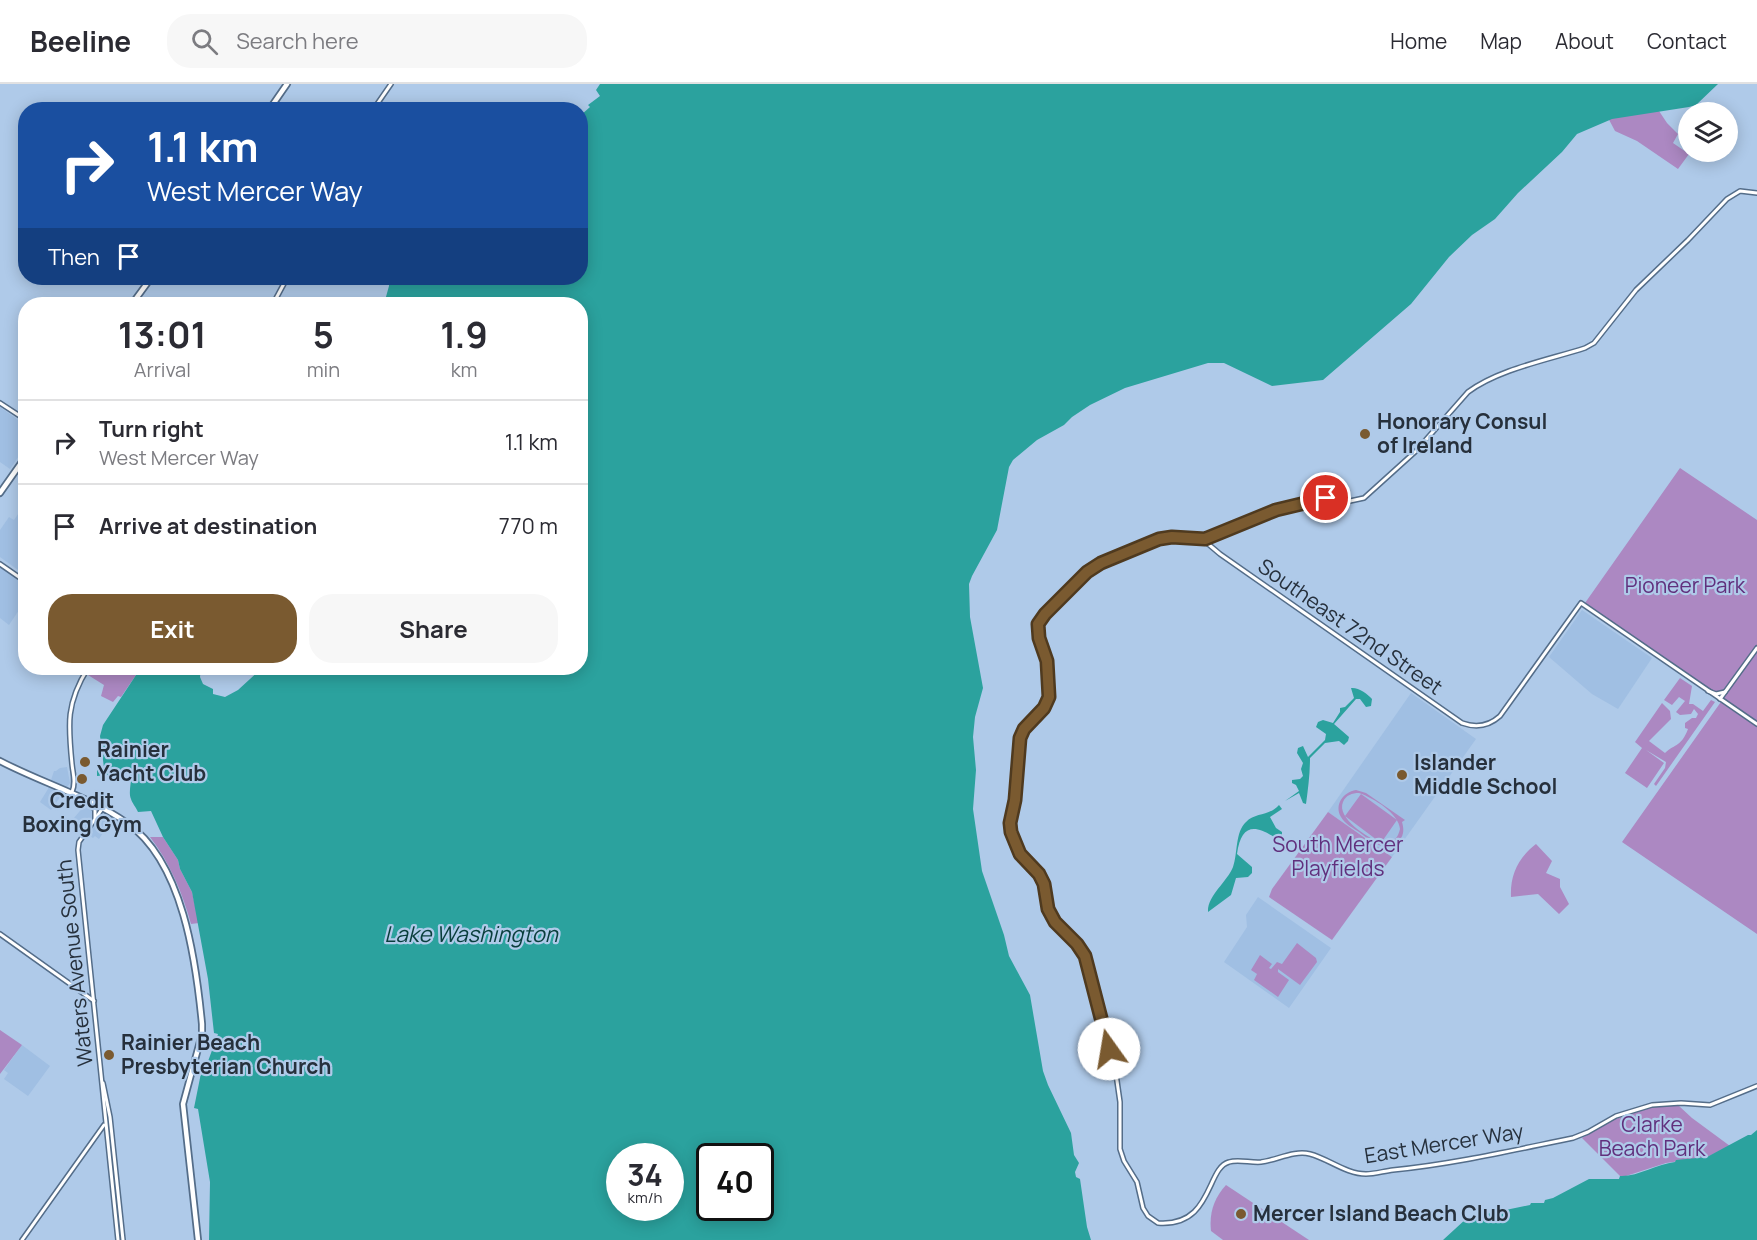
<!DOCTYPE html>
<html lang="en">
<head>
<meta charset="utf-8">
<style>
	:root { --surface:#fff; --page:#f7f7f7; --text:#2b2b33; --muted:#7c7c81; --line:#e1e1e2; --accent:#7a5a30 }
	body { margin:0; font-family:Manrope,sans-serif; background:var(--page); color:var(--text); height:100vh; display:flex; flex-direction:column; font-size:22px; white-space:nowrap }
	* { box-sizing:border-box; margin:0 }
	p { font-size:20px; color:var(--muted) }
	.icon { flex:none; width:33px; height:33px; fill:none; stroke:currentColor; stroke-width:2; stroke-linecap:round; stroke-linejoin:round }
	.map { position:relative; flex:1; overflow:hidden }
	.side { position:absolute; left:18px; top:213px; width:570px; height:378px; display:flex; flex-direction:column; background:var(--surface); border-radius:24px; box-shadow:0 3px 15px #0003 }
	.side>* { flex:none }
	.banner { position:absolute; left:18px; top:18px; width:570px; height:183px; border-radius:24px; box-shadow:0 3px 15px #0003; background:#1a4fa0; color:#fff; overflow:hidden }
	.fabs { position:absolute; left:1678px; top:18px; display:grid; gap:12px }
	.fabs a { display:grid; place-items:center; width:60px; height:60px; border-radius:50%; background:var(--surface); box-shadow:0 3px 15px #0003; font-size:30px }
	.speed { position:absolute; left:606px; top:1059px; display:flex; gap:12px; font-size:30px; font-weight:700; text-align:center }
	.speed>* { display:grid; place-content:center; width:78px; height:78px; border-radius:50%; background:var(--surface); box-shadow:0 3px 15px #0003; line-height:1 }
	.speed small { font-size:15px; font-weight:400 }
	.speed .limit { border:3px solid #111; border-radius:9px; background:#fff; color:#111 }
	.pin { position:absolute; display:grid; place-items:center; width:51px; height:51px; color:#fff; margin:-26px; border:3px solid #fff; border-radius:50%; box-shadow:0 2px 6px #0007 }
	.me { position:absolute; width:66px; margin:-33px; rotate:347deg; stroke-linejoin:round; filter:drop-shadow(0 0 4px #0008) }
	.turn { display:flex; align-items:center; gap:21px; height:126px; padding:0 30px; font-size:27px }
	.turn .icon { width:78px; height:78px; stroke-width:2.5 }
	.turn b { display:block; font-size:42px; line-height:51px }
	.then { display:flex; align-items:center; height:57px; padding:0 30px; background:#0003; gap:12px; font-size:22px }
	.eta { display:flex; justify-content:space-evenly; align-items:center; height:102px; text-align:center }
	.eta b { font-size:36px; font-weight:700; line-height:42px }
	.cta { display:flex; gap:12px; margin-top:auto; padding:12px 30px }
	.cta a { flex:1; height:69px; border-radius:24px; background:var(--accent); color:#fff; font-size:24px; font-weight:700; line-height:69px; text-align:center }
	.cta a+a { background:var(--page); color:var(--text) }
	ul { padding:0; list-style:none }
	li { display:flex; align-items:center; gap:18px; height:84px; padding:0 30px; border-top:2px solid var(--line) }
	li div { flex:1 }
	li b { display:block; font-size:22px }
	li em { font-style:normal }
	header { display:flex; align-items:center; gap:36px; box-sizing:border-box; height:84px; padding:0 30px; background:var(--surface); border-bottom:2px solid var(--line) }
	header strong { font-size:28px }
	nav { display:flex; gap:33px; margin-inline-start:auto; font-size:21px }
	.search { width:420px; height:54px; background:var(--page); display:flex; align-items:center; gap:15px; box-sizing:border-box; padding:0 21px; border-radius:24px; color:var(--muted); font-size:22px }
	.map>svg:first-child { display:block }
	.built { fill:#a0bfe3 }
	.green { fill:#ac88c2; fill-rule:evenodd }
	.water { fill:#2ba29e; fill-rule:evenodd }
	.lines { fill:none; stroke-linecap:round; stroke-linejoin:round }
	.tertiary-casing { stroke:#546d89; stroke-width:6 }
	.secondary-casing { stroke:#546d89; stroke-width:6 }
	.primary-casing { stroke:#546d89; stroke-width:8 }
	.tertiary { stroke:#fff; stroke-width:3 }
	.secondary { stroke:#fff; stroke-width:3 }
	.primary { stroke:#fff; stroke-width:4.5 }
	.route-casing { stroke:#4f3a1f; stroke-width:15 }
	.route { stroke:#7a5a30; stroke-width:10 }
	.poi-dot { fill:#7a5a30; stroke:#afcae9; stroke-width:2 }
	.labels { text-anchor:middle; stroke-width:4.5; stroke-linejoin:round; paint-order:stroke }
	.poi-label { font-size:21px; font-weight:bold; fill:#26303c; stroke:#afcae9; text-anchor:start }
	.park-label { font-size:21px; fill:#61307d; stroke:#afcae9 }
	.street-label { font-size:21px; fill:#26303c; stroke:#afcae9 }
	.water-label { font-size:22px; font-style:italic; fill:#093e3c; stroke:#afcae9 }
</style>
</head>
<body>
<header>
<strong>Beeline</strong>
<div class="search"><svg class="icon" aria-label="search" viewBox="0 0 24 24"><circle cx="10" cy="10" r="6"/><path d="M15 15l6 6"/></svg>Search here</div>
<nav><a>Home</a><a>Map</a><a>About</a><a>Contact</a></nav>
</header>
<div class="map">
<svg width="1757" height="1156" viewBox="0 0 1757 1156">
	<rect width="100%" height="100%" fill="#afcae9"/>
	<g class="built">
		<polygon points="0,323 25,341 25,363 10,385 0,378"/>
		<polygon points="25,420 25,491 0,473 0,446 9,433 14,436"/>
		<polygon points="0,481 26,499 25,517 9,541 0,534"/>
		<polygon points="1582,526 1652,574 1618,625 1592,610 1549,573"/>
		<polygon points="1411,609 1476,655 1392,773 1328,728"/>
		<polygon points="67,683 70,699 51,726 40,718 48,705 54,687 56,687 60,684"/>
		<polygon points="84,722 112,735 99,755 95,752 93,754 90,752 93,748 74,734"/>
		<polygon points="1258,813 1331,864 1289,924 1224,878 1247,843 1246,831"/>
		<polygon points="22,961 50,982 28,1012 4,995 8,989 4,986"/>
	</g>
	<g class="green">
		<polygon points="1632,11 1659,27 1667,39 1678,50 1673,59 1689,70 1678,85 1637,57 1615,47 1606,30"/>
		<polygon points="1680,384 1757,436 1757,850 1622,758 1723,615 1585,519"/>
		<polygon points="92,584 148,584 138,588 121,613 118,612 113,618 101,612 104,601 88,591"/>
		<path d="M1680,594l12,8 -3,18h4l10,7 8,-11 4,2 -59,84 -2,-2 11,-16 1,-6 -20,-12 18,13 -17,25 -22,-15 17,-25 -7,-6 27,-39 8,8 1,8 -22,22 16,12c11,-10 16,-6 23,-24l-3,-1v-5l7,-5h4l2,-4 -4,-5 -3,5 -11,1 -4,-3 9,-11 -6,-4 -7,8 -8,-5z"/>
		<path d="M1356,706l10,3 39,27 -3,2c2,7 2,12 -2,18 -13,16 -30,0 -41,-8 -6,-4 -14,-8 -18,-15 -7,-12 2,-25 15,-27zM1359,709c15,5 40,21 41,36 -2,10 -9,16 -19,14l16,-23 -36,-26 -16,22 36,27c-13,-5 -45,-25 -38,-41 3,-7 9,-9 16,-9z"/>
		<polygon points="1328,728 1392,773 1332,856 1269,813 1272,805"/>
		<path d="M150,753h13l15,23 2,9 12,23 7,31 -8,1c-8,-30 -22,-63 -41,-87z"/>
		<path d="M1536,760l16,17 -6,12 14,6v8l9,17 -10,10 -21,-20 -27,3c-1,-22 7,-39 25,-53z"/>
		<polygon points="1297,859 1316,874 1317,878 1300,901 1278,885 1278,888 1289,896 1278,913 1254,896 1257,890 1251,886 1260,871 1272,880 1269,884 1271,885 1277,878 1282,880"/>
		<polygon points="0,946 22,961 0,990"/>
		<polygon points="1660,1021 1679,1022 1692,1034 1730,1062 1707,1073 1666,1079 1626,1092 1620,1092 1582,1054 1615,1035"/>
		<path d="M1226,1101l83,55h-86l-12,-9c-2,-18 3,-33 15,-46z"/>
	</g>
	<g class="water">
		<path d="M600,0h1118l-22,21 -7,2 -77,12 -35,15 -15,18 -44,41 -23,26 -23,16 -23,22 -38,47 -88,76 -51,6 -48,-23h-16l-83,25 -35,17 -18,12 -8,8 -27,15 -24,20 -4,7 -12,63 -25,46 -3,8 1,33 13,71 -8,29 -2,20 3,33 -3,39 9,62 22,64 5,21 21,39 13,76 5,14 23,48 3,22 5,8 -4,9 1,5 4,2 7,48 4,13h-882l1,-58 -12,-73 -4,-1 8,-40 5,-4 11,-30 -4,-1 -6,-54 -16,-87 -12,-23 -2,-9 -15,-23 -12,-26 -13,1c-2,-5 -6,-9 -7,-13 -3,-7 1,-17 0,-26l-34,3v-6l7,-2 -4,-32 3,-11 35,-53 10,-4h53l-1,9 3,7 10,5v5l12,3 13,-7 24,-22h318v-364h-196l5,-18v-8h191l1,-163 9,-8 -2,-2 12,-9 -4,-6zM620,1072h50v52h-50zM710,1072h50v52h-50z"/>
		<path d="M1351,604c7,-1 17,6 21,11l-1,7 -5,1 -6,-8h-4l-22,25 15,13 -1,4 -4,4 -5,-4 -14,2 -15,15c0,16 -2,31 -4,46l-3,-1 -4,-10 -14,8 14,-10 -3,-6 -4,-2v-3l8,-1 3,-3 -2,-7 2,-6 -6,-10 1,-5 5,-2 5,11 17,-17 1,-6 -10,-7 2,-5 5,-2 10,3 7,-11v-4l5,-1 9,-9z"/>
		<path d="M1279,721l3,4 -12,8 6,11 6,4v5l-5,2c-23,-16 -36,-14 -40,15l15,13v6l-4,4 -12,1 -5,17 -23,17c-1,-16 19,-30 25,-45 5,-14 2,-35 13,-45 10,-10 22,-5 33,-17z"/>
		<path d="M1757,1046v110h-314l24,-22 63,-13 1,-2h13l1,-3 8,-2 36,-19h30l1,-3c17,1 37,-12 55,-14l1,-2 31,-3 41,-22h3z"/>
	</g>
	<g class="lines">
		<defs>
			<g id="tertiary">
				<path d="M1757,109l-17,-2 -13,8 -39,41 -52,50 -42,53 -9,5c-37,12 -86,21 -117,44l-52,59 -52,47 -14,3 -24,-3 -29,6 -21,6 -71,29 -33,-2 -13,2 -58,24 -14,9 -42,42 -7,10v10l9,27 2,36 -5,11 -20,21 -4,9 -5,62 -5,23 1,10 9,21 22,25 6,30 7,13 22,22 8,12 31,118 4,28v47l4,12 13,21 6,26 5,8 10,7c55,4 48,-55 71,-61 9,-3 22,1 32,0 16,-2 33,-12 49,-8 19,5 36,20 56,20 9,0 18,-3 27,-4 61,-6 121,-20 180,-32l15,-6 28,-16 36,-11 29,-2 29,2 47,-19"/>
				<polyline points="0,319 26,336"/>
				<path d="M1205,455l2,4 13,11 242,169c14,5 27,3 38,-7l81,-113 176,121"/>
				<polyline points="0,480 26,498"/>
				<path d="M72,708c4,-9 1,-18 0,-28 -4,-40 -6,-61 16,-96"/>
				<polyline points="90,719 95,726 95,734"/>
				<polyline points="102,725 79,758 78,766 118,1156"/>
				<polyline points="0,850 94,917"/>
				<polyline points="103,999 110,1033 123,1156"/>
				<polyline points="22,1156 104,1041"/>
			</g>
			<g id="secondary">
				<polyline points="373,26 391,0"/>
				<polyline points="273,220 287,194"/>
				<polyline points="1708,607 1716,610 1725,608"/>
				<polyline points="1720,615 1757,564"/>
			</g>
			<g id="primary">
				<polyline points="269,26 287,0"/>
				<polyline points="132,220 151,194"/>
				<polyline points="0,409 26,372"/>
				<path d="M0,677c40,21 90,36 127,62 56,39 69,138 75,201v10l-19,70 15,136"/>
			</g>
		</defs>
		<use href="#tertiary" class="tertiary-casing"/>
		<use href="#secondary" class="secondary-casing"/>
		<use href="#primary" class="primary-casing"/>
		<use href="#tertiary" class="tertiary"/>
		<use href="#secondary" class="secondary"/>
		<use href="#primary" class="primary"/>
	</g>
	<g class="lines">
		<defs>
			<polyline id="route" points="1109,965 1085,872 1077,860 1055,838 1048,825 1044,800 1039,790 1020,770 1011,748 1010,739 1015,716 1020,654 1024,645 1044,624 1049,613 1047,577 1039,554 1038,540 1045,530 1087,488 1101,479 1159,455 1172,453 1205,455 1276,426 1326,414"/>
		</defs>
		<use href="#route" class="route-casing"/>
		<use href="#route" class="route"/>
	</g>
	<g class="poi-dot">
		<circle cx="1365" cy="350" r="6"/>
		<circle cx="85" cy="678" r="6"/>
		<circle cx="1402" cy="691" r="6"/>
		<circle cx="82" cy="695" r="6"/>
		<circle cx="109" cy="971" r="6"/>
		<circle cx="1241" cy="1130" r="6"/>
	</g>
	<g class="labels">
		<g class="poi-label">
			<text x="1377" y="345">Honorary Consul<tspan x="1377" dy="24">of Ireland</tspan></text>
			<text x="97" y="673">Rainier<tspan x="97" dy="24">Yacht Club</tspan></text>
			<text x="1414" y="686">Islander<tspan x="1414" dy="24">Middle School</tspan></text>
			<text x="82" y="724" text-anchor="middle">Credit<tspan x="82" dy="24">Boxing Gym</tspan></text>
			<text x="121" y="966">Rainier Beach<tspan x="121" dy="24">Presbyterian Church</tspan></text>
			<text x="1253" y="1137">Mercer Island Beach Club</text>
		</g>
		<g class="park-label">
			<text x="1685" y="509">Pioneer Park</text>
			<text x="1338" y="768">South Mercer<tspan x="1338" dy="24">Playfields</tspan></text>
			<text x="1652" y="1048">Clarke<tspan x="1652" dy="24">Beach Park</tspan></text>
		</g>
		<g class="street-label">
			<text transform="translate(1350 543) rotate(35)" y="7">Southeast 72nd Street</text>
			<text transform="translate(75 879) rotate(-96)" y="7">Waters Avenue South</text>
			<text transform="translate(1444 1060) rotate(-9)" y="7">East Mercer Way</text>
		</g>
		<g class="water-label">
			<text x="471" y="858">Lake Washington</text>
		</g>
	</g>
</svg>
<div class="fabs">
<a><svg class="icon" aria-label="layers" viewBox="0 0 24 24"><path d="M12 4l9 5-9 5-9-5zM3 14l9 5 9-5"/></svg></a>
</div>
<div class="speed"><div>34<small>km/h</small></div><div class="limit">40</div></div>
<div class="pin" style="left:1326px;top:414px;background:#d93025"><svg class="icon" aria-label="arrive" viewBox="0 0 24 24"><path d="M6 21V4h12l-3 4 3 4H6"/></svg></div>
<svg class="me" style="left:1109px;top:965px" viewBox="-20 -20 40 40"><circle r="19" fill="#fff"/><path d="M0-13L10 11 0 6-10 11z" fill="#7a5a30"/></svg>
<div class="banner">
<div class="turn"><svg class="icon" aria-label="right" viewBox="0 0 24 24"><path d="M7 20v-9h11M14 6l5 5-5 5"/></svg><div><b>1.1 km</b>West Mercer Way</div></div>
<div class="then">Then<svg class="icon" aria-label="arrive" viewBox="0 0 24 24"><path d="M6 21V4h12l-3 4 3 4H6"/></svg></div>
</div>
<section class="side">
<div class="eta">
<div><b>13:01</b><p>Arrival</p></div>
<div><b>5</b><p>min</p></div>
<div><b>1.9</b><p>km</p></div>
</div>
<ul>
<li><svg class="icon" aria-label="right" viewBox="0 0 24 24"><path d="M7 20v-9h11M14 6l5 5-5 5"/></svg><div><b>Turn right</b><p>West Mercer Way</p></div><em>1.1 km</em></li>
<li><svg class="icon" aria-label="arrive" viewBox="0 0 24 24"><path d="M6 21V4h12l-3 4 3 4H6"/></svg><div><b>Arrive at destination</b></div><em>770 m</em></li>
</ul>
<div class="cta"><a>Exit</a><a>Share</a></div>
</section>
</div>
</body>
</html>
